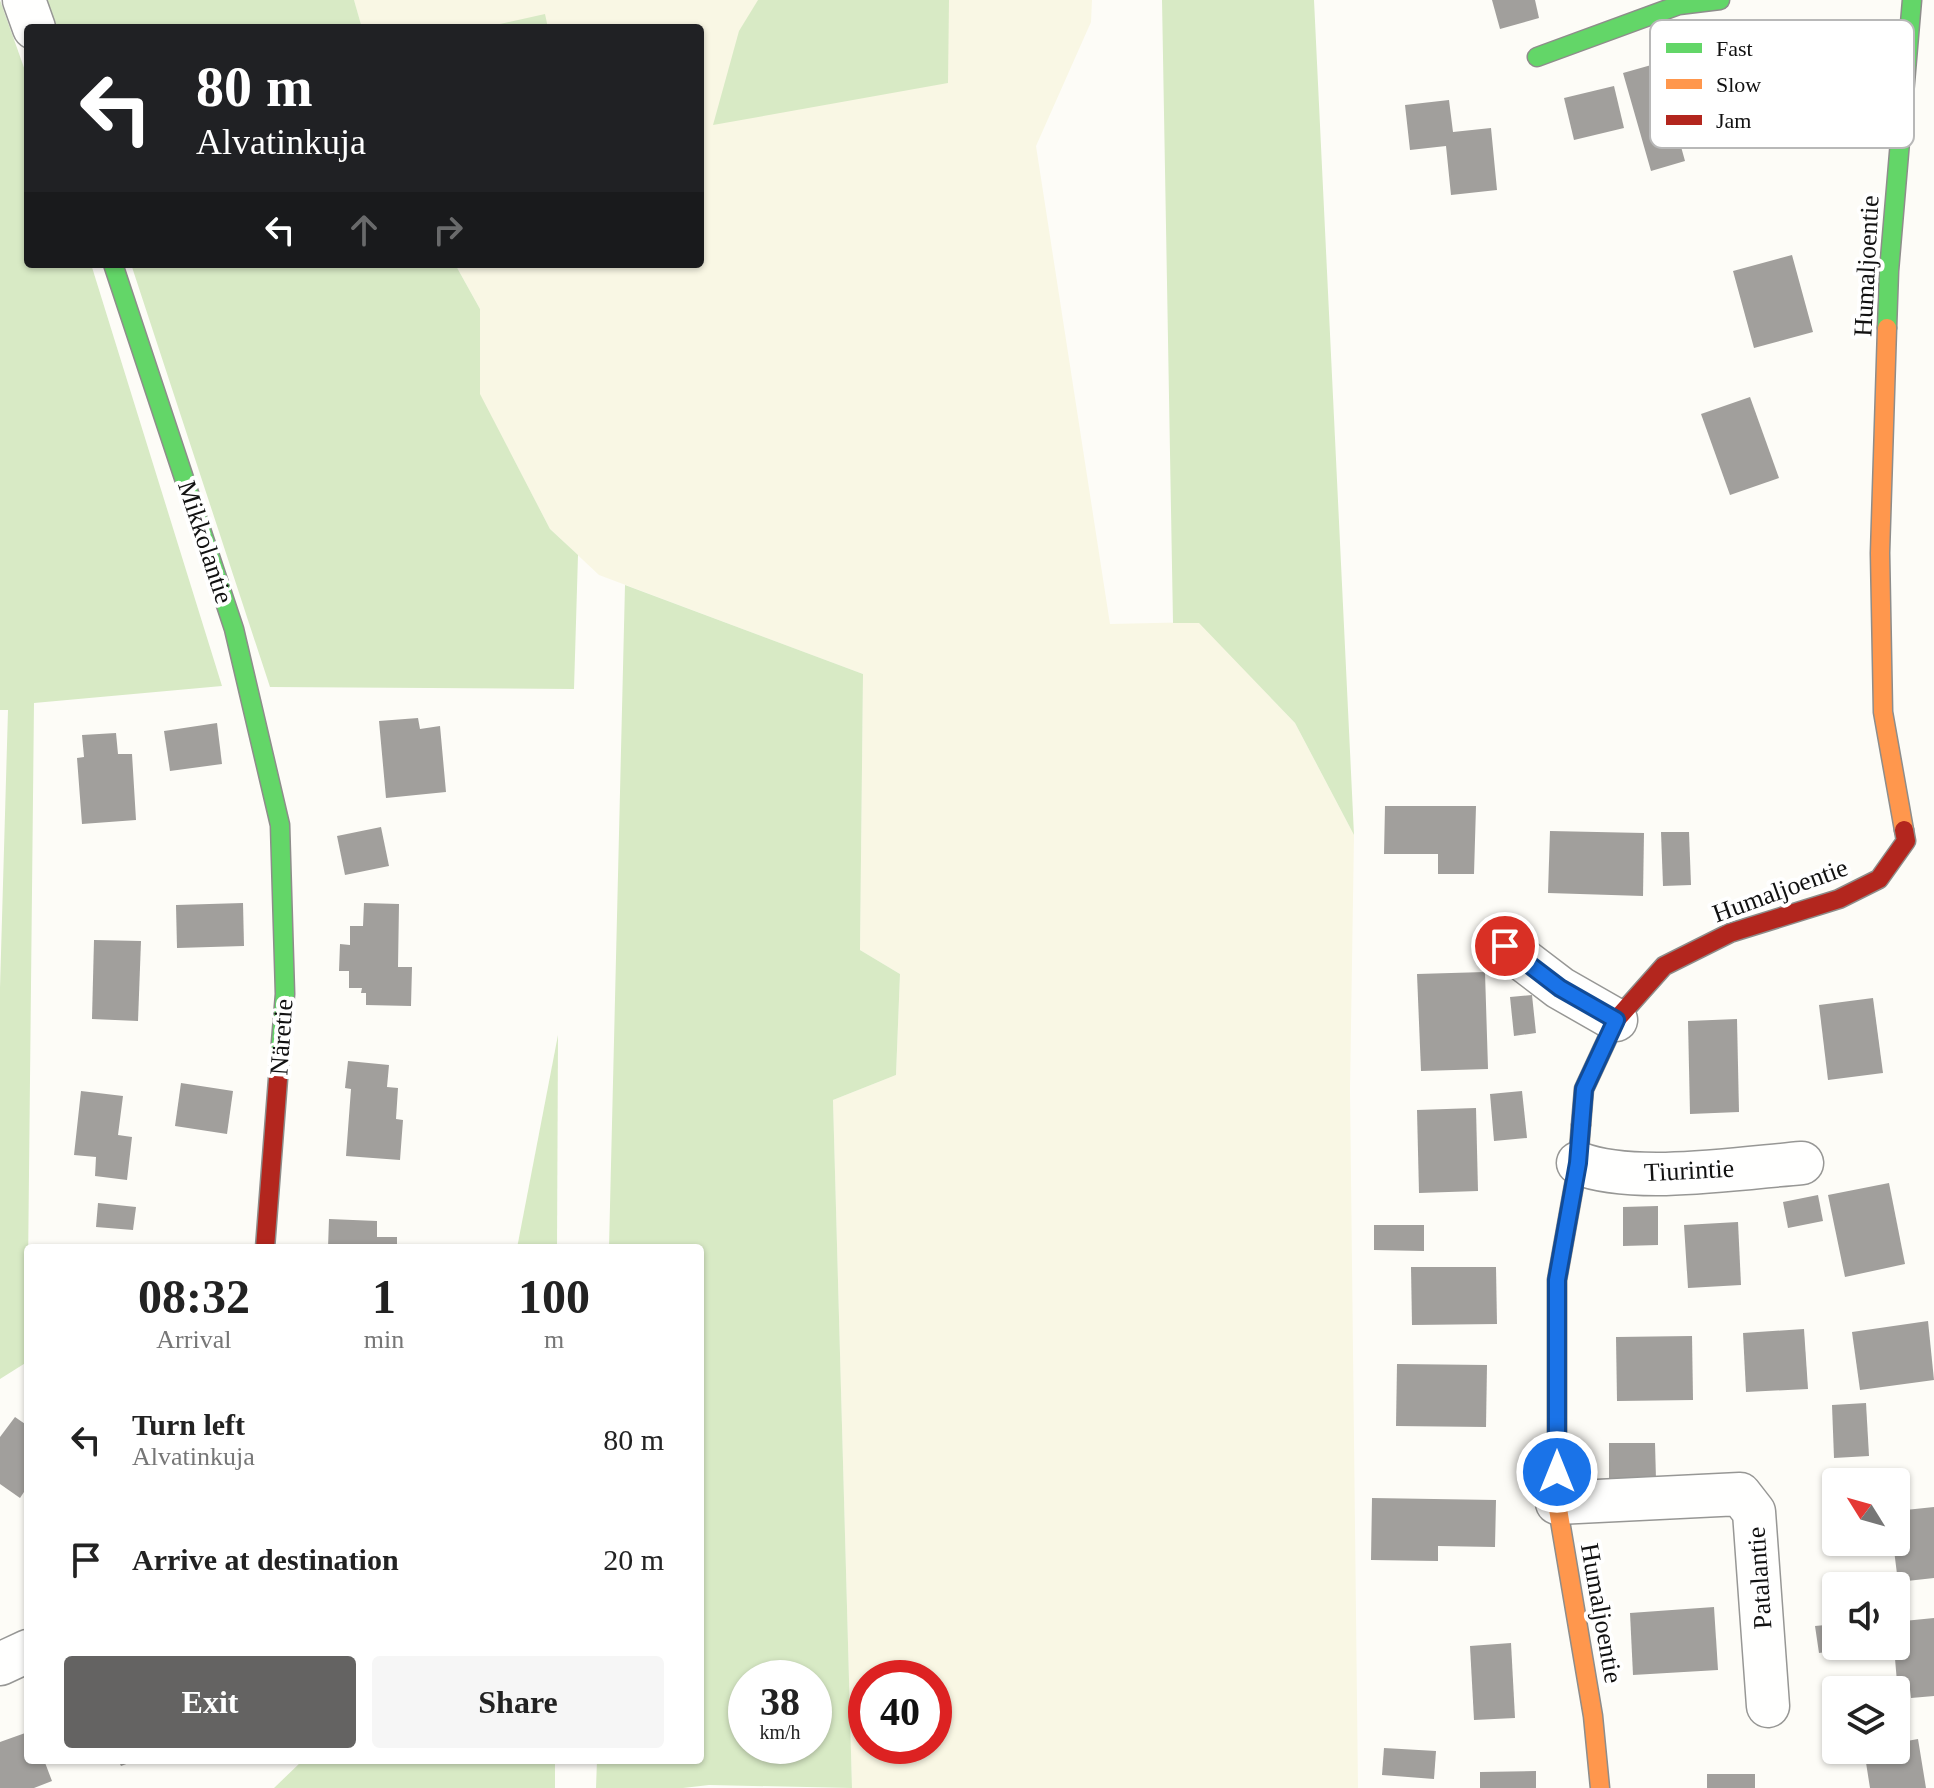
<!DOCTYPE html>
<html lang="en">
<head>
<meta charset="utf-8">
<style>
	:root { --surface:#fff; --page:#f6f6f6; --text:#222; --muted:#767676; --accent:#646362 }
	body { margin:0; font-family:"Times New Roman",serif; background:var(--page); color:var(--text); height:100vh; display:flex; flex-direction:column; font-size:30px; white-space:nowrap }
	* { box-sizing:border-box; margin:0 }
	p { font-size:26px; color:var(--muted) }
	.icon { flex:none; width:44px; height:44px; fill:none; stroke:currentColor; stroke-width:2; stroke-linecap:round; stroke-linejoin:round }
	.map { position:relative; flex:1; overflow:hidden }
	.panel { position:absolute; left:24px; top:1244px; width:680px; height:520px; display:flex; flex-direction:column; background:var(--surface); border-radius:8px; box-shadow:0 2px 6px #0004 }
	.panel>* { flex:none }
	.guide { position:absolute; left:24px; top:24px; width:680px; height:244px; border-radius:8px; box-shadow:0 2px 6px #0004; background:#202124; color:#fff; overflow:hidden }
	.needle { width:52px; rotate:307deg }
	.controls { position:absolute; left:1822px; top:1468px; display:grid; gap:16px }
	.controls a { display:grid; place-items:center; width:88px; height:88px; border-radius:8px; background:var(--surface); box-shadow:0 2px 6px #0004; font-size:40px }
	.speed { position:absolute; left:728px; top:1660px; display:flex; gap:16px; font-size:40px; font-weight:700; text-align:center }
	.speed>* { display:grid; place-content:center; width:104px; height:104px; border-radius:50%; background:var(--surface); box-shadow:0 2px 6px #0004; line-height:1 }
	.speed small { font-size:20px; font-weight:400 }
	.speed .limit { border:12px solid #d22; background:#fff; color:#111 }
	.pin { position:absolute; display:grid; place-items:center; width:68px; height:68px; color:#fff; margin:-34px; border:4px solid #fff; border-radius:50%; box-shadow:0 2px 8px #0007 }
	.me { position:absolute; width:88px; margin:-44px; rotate:0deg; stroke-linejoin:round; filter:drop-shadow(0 0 6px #0008) }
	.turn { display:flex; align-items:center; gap:28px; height:168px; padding:0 40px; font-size:36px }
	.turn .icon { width:104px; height:104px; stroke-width:2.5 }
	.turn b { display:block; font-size:56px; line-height:68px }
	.lanes { display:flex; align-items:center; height:76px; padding:0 40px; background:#0003; justify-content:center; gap:40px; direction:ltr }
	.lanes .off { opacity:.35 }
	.eta { display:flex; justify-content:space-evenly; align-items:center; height:136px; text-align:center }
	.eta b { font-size:48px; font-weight:600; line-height:56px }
	.button { display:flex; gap:16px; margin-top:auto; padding:16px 40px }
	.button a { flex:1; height:92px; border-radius:8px; background:var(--accent); color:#fff; font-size:32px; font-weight:600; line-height:92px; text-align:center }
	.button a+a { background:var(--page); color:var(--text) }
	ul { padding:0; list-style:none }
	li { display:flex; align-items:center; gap:24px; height:120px; padding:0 40px }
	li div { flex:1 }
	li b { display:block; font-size:30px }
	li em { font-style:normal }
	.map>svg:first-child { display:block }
	.farmland { fill:#f9f7e4; fill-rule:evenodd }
	.forest { fill:#d8eac5; fill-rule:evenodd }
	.building { fill:#a19f9c }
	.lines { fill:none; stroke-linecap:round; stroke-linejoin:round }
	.street-casing { stroke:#979795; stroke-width:45 }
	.fast-casing { stroke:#8e8d8b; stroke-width:21 }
	.slow-casing { stroke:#8e8d8b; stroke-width:21 }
	.jam-casing { stroke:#8e8d8b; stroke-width:21 }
	.street { stroke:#fffffe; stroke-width:42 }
	.fast { stroke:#63d668; stroke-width:18 }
	.slow { stroke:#ff974d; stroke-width:18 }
	.jam { stroke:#b3261e; stroke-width:18 }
	.route-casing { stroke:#114b97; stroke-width:20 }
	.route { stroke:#1a73e8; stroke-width:14 }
	.labels { text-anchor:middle; stroke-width:8; stroke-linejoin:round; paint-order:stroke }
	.street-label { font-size:26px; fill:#111; stroke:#fff }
	.key { fill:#fff; stroke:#b8b8b8; stroke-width:2 }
	.key-label { font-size:22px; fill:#111 }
</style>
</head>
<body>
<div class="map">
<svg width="1934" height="1788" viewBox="0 0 1934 1788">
	<rect width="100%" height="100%" fill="#fdfcf7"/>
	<path class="farmland" d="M354,0h738l-1,22 -55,124 74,478 89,-2 96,101 59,112 -4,255 8,698h-506l-19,-688 63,-25 4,-101 -40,-24 3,-276 -264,-99 -49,-46 -71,-136 1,-84 -25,-45h245v-236h-338zM866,1678h68v68h-68z"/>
	<g class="forest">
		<polygon points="0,0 28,79 28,264 91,264 222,686 34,703 27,1362 0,1379 0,988 8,710 0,710"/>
		<polygon points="45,0 354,0 362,28 54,28"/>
		<polygon points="758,0 949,0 948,83 713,125 739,31"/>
		<polygon points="1162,0 1314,0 1354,835 1295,723 1199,623 1173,623"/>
		<polygon points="545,14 548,28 482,28"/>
		<polygon points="131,264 455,264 480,309 480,394 550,529 578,555 574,689 270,687"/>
		<path d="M625,585l238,89 -3,276 40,24 -4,101 -63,25 19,688 -143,-3 -26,3h-87l1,-28h103v-512h-91zM746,1678h68v68h-68z"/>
		<polygon points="558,1035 557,1248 517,1248"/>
		<polygon points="303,1760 555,1760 555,1788 274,1788"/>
	</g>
	<g class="building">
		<polygon points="1492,0 1535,0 1539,18 1500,29"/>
		<polygon points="1676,58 1699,138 1680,143 1685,161 1651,171 1623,73"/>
		<polygon points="1614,86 1624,128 1574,140 1564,98"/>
		<polygon points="1449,100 1453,132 1491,128 1497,190 1451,195 1446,146 1410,150 1405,105"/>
		<polygon points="1792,255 1813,332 1754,348 1733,271"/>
		<polygon points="1750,397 1779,478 1730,495 1701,414"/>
		<polygon points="418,718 420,729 440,726 446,792 386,798 379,721"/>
		<polygon points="217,723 222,764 170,771 164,731"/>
		<polygon points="116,733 118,754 132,754 136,820 82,824 77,758 84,757 82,735"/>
		<polygon points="1385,806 1476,806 1474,874 1438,874 1438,854 1384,854"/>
		<polygon points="381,827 389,866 345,875 337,836"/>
		<polygon points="1550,831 1644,833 1643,896 1548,893"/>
		<polygon points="1661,832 1689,832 1691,885 1663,886"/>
		<polygon points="243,903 244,946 177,948 176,905"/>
		<polygon points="364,903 399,904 398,967 412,967 411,1006 366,1005 366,993 361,993 362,988 349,988 349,971 339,971 340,944 350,945 350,926 363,926"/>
		<polygon points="94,940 141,941 138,1021 92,1019"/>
		<polygon points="1485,972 1488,1069 1421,1071 1417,974"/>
		<polygon points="1532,995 1536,1033 1514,1036 1510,997"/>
		<polygon points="1873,998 1883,1073 1828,1080 1819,1005"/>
		<polygon points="1737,1019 1739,1112 1690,1114 1688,1021"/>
		<polygon points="348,1061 389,1065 387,1087 398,1088 396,1119 403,1120 400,1160 346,1156 351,1089 345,1088"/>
		<polygon points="181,1083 233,1091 227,1134 175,1126"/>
		<polygon points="81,1091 123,1096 118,1135 132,1137 127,1180 95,1176 96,1157 74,1155"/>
		<polygon points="1522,1091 1527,1138 1494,1141 1490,1094"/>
		<polygon points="1476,1108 1478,1191 1419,1193 1417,1110"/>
		<polygon points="1889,1183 1905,1264 1845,1277 1828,1195"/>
		<polygon points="1818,1195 1823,1221 1788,1228 1783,1202"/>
		<polygon points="98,1203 136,1207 133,1230 96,1227"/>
		<polygon points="1658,1206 1658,1245 1623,1246 1623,1207"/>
		<polygon points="329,1219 377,1221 377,1237 397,1237 397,1248 328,1248"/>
		<polygon points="1738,1222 1741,1285 1688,1288 1684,1225"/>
		<polygon points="1374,1225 1424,1225 1424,1251 1374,1250"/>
		<polygon points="1411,1267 1496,1267 1497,1324 1412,1325"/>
		<polygon points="1928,1321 1934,1380 1860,1390 1852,1332"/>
		<polygon points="1804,1329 1808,1389 1746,1392 1743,1333"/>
		<polygon points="1692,1336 1693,1400 1617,1401 1616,1337"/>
		<polygon points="1397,1364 1487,1365 1486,1427 1396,1426"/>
		<polygon points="1866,1403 1869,1456 1834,1458 1832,1405"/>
		<polygon points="15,1417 28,1426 28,1486 20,1498 0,1484 0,1437"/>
		<polygon points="1609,1443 1655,1443 1656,1480 1609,1481"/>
		<polygon points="1372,1498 1496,1500 1495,1547 1438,1546 1438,1561 1371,1560"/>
		<polygon points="1934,1507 1934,1578 1898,1582 1893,1542 1896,1542 1896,1511"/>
		<polygon points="1714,1607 1718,1670 1633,1675 1630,1613"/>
		<polygon points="1934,1618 1934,1696 1911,1698 1909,1681 1897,1682 1894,1647 1906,1646 1904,1621"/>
		<polygon points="1836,1624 1836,1646 1858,1648 1819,1653 1815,1626"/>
		<polygon points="1511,1643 1515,1718 1474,1720 1470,1646"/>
		<polygon points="28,1732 28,1760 44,1760 52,1781 34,1788 0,1788 0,1742"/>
		<polygon points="1918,1739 1926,1788 1870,1788 1864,1750 1896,1750 1896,1743"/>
		<polygon points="1384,1748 1436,1751 1434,1779 1382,1775"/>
		<polygon points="118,1760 137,1760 121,1766"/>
		<polygon points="1536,1771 1536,1788 1480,1788 1480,1772"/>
		<rect x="1707" y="1774" width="48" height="14"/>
	</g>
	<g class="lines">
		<defs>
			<g id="street">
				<polyline points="24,0 34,28"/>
				<polyline points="1505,946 1560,988 1616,1020"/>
				<path d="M1578,1163c55,22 163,5 224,0"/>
				<polyline points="1557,1503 1740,1494 1754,1512 1768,1706"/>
				<polyline points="0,1664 28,1651"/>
			</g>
			<g id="fast">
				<polyline points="1537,57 1679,5 1720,0"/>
				<polyline points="113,264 234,629 280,825 285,994 279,1066"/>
				<polyline points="1887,328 1889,271 1912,0"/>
			</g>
			<g id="slow">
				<polyline points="1887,328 1880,553 1883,712 1904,830"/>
				<polyline points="1581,1125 1578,1163 1557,1280 1557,1503 1593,1716 1600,1788"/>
			</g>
			<g id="jam">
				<polyline points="1581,1125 1584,1089 1616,1020 1664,966 1730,933 1839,899 1879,879 1906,841 1904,830"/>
				<polyline points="265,1248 279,1066"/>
			</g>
		</defs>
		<use href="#street" class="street-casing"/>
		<use href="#fast" class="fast-casing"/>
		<use href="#slow" class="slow-casing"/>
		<use href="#jam" class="jam-casing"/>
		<use href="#street" class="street"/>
		<use href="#fast" class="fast"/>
		<use href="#slow" class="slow"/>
		<use href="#jam" class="jam"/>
	</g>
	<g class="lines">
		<defs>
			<polyline id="route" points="1505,946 1560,988 1616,1020 1584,1089 1578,1163 1557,1280 1557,1472"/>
		</defs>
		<use href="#route" class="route-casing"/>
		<use href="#route" class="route"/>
	</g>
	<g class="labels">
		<g class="street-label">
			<text transform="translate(1866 266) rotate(-87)" y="9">Humaljoentie</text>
			<text transform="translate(206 542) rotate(72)" y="9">Mikkolantie</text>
			<text transform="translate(1780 890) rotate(-20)" y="9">Humaljoentie</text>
			<text transform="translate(281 1037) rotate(-86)" y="9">Näretie</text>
			<text transform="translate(1689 1170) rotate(-3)" y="9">Tiurintie</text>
			<text transform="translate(1759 1578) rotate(-94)" y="9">Patalantie</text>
			<text transform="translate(1602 1613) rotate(80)" y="9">Humaljoentie</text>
		</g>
	</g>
	<rect x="1650" y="20" width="264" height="128" rx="12" class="key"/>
	<rect x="1666" y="43" width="36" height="10" fill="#63d668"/>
	<rect x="1666" y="79" width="36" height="10" fill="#ff974d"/>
	<rect x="1666" y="115" width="36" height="10" fill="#b3261e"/>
	<g class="key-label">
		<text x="1716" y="56">Fast</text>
		<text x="1716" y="92">Slow</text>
		<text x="1716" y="128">Jam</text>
	</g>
</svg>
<div class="controls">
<a><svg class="needle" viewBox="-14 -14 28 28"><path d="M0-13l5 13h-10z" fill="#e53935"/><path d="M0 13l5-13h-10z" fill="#767676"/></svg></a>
<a><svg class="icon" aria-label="sound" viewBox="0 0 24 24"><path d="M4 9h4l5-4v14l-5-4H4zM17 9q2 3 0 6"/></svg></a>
<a><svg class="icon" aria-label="layers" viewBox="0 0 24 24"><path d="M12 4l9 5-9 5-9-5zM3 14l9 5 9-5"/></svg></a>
</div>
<div class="speed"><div>38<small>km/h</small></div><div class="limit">40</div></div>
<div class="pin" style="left:1505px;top:946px;background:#d93025"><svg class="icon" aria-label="arrive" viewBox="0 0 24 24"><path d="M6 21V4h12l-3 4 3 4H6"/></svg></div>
<svg class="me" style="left:1557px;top:1472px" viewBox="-20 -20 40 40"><circle r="17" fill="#1a73e8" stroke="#fff" stroke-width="3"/><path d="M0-11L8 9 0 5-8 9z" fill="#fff"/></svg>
<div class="guide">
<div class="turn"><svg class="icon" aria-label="left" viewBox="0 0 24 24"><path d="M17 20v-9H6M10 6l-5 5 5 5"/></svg><div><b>80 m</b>Alvatinkuja</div></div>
<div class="lanes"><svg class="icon" aria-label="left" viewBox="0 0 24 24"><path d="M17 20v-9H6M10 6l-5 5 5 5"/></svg><svg class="icon off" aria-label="ahead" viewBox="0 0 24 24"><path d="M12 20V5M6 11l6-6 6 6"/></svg><svg class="icon off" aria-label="right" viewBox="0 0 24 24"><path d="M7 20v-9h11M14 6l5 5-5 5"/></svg></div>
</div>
<section class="panel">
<div class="eta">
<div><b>08:32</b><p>Arrival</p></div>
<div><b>1</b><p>min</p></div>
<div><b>100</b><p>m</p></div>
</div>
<ul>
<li><svg class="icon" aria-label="left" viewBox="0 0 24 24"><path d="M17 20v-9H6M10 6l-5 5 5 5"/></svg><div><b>Turn left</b><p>Alvatinkuja</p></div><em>80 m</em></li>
<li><svg class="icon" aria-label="arrive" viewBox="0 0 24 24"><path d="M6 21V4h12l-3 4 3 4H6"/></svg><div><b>Arrive at destination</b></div><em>20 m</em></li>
</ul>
<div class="button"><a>Exit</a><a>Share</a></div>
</section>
</div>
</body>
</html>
